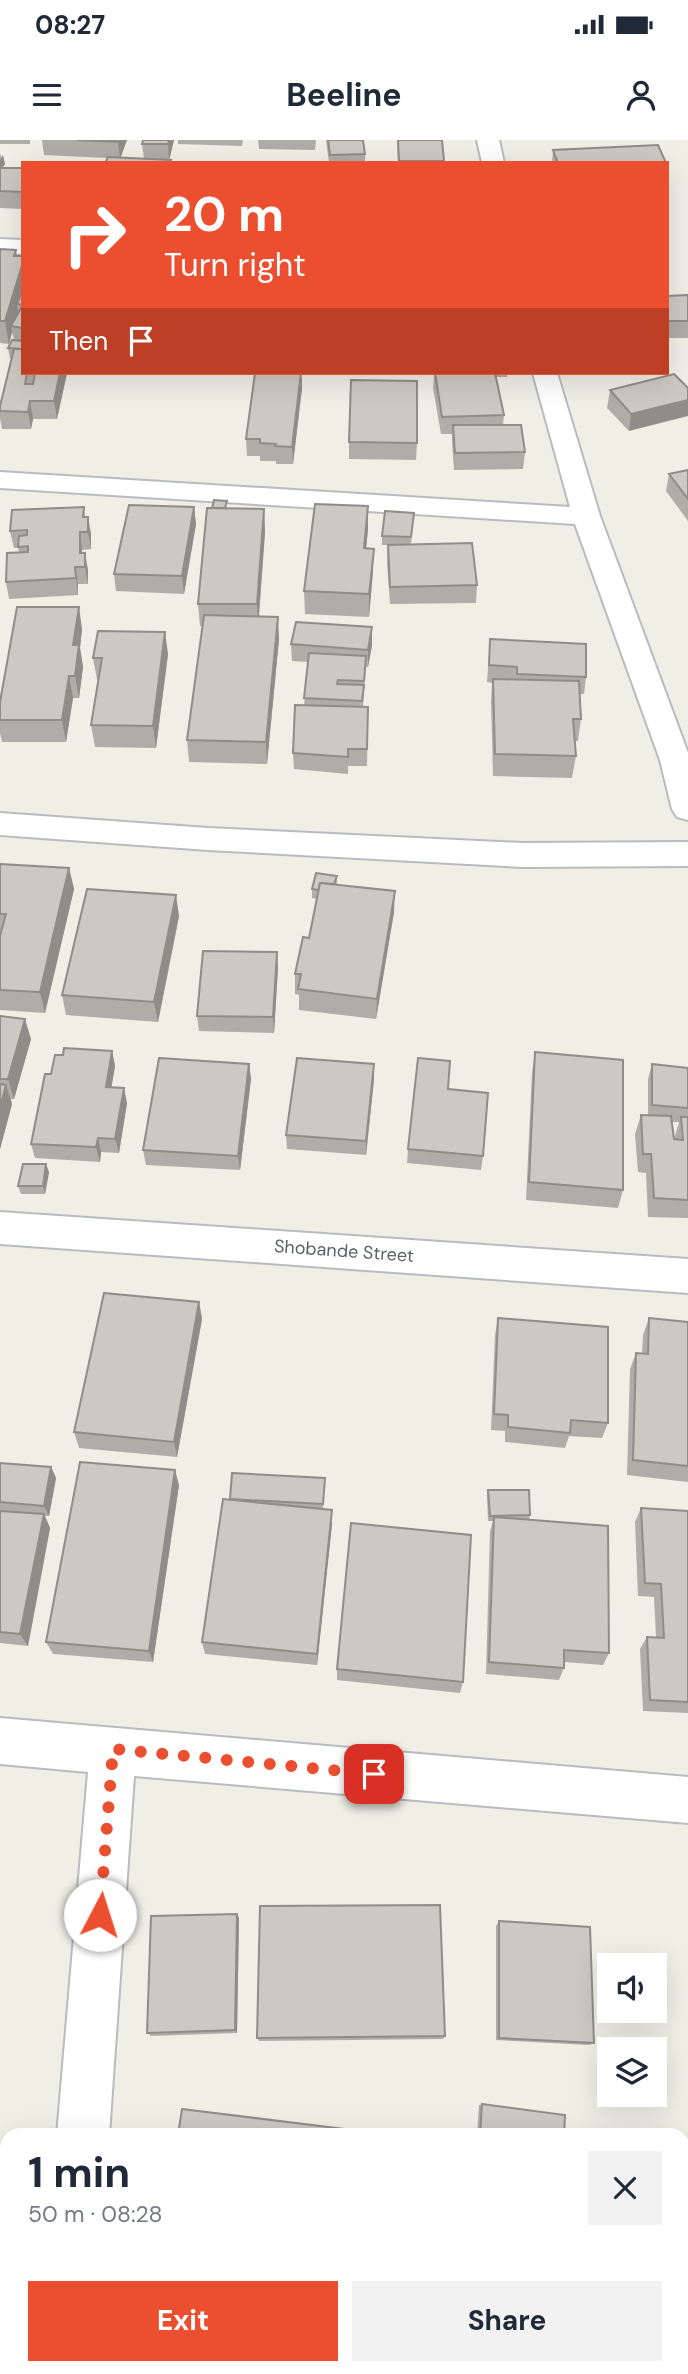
<!DOCTYPE html>
<html lang="en">
<head>
<meta charset="utf-8">
<style>
	:root { --surface:#fff; --page:#f2f2f3; --text:#1f2937; --muted:#747a83; --accent:#ec4f30 }
	body { margin:0; font-family:"DM Sans",sans-serif; background:var(--page); color:var(--text); height:100vh; display:flex; flex-direction:column; font-size:26px; white-space:nowrap }
	* { box-sizing:border-box; margin:0 }
	p { font-size:23px; color:var(--muted) }
	.icon { flex:none; width:38px; height:38px; fill:none; stroke:currentColor; stroke-width:2; stroke-linecap:round; stroke-linejoin:round }
	.map { position:relative; flex:1; overflow:hidden }
	.sheet { position:absolute; left:0px; top:1988px; width:690px; height:247px; display:flex; flex-direction:column; background:var(--surface); border-radius:21px 21px 0 0; box-shadow:0 7px 28px #0002 }
	.sheet>* { flex:none }
	.guide { position:absolute; left:21px; top:21px; width:648px; height:214px; border-radius:0px; box-shadow:0 7px 28px #0002; background:#ec4f30; color:#fff; overflow:hidden }
	.tools { position:absolute; left:597px; top:1813px; display:grid; gap:14px }
	.tools a { display:grid; place-items:center; width:70px; height:70px; border-radius:0px; background:var(--surface); box-shadow:0 7px 28px #0002; font-size:35px }
	.pin { position:absolute; display:grid; place-items:center; width:60px; height:60px; color:#fff; margin:-30px; border-radius:14px; box-shadow:0 4px 10px #0006 }
	.me { position:absolute; width:77px; margin:-38px; rotate:5deg; stroke-linejoin:round; filter:drop-shadow(0 0 5px #0008) }
	.turn { display:flex; align-items:center; gap:24px; height:147px; padding:0 28px; font-size:32px }
	.turn .icon { width:91px; height:91px; stroke-width:2.5 }
	.turn b { display:block; font-size:49px; line-height:60px }
	.then { display:flex; align-items:center; height:66px; padding:0 28px; background:#0003; gap:14px; font-size:26px }
	.round { display:grid; place-items:center; flex:none; width:74px; height:74px; border-radius:0px; background:var(--page) }
	.head { display:flex; align-items:center; justify-content:space-between; height:119px; padding:0 28px }
	h1 { font-size:42px; font-weight:700; line-height:52px }
	.cta { display:flex; gap:14px; margin-top:auto; padding:14px 28px }
	.cta a { flex:1; height:80px; border-radius:0px; background:var(--accent); color:#fff; font-size:28px; font-weight:700; line-height:80px; text-align:center }
	.cta a+a { background:var(--page); color:var(--text) }
	.status { display:flex; justify-content:space-between; align-items:center; height:49px; padding:0 35px; background:var(--surface); direction:ltr }
	.status svg { height:19px; fill:currentColor }
	header { display:flex; justify-content:space-between; align-items:center; height:91px; padding:0 28px; background:var(--surface); font-size:32px; font-weight:700 }
	.map>svg:first-child { display:block }
	.lines { fill:none; stroke-linecap:round; stroke-linejoin:round }
	.street-casing { stroke:#b8bbc0; stroke-width:4 }
	.street { fill:#fff; fill-rule:evenodd }
	.wall { fill:#afada8; fill-rule:evenodd }
	.shaded-wall { fill:#8f8d88 }
	.building { fill:#ccc9c3; stroke:#8f8d88; stroke-width:2; fill-rule:evenodd }
	.route { stroke:#ec4f30; stroke-width:12; stroke-dasharray:0 21.6 }
	.labels { text-anchor:middle; stroke-width:7; stroke-linejoin:round; paint-order:stroke }
	.street-label { font-size:18px; fill:#5e6167; stroke:#fff }
</style>
</head>
<body>
<div class="status"><b>08:27</b><svg viewBox="0 0 49 12"><path d="M0 12V9h3v3zM5 12V6h3v6zM10 12V3h3v9zM15 12V0h3v12zM26 1h20v11H26zM47 4h2v5h-2z"/></svg></div>
<header><svg class="icon" aria-label="menu" viewBox="0 0 24 24"><path d="M4 6h16M4 12h16M4 18h16"/></svg>Beeline<svg class="icon" aria-label="person" viewBox="0 0 24 24"><circle cx="12" cy="8" r="4"/><path d="M4 21q1-7 8-7t8 7"/></svg></header>
<div class="map">
<svg width="688" height="2234" viewBox="0 0 688 2234">
	<rect width="100%" height="100%" fill="#f0efe6"/>
	<g class="lines">
		<defs>
			<g id="street">
				<polygon points="477,0 499,0 504,23 482,23"/>
				<polygon points="0,99 23,100 23,114 0,113"/>
				<polygon points="533,233 557,233 600,376 688,613 688,680 677,677 672,669 660,620 575,384 0,348 0,332 570,367"/>
				<polygon points="0,673 208,688 522,703 688,702 688,726 522,727 208,710 0,695"/>
				<polygon points="0,1072 688,1119 688,1153 0,1104"/>
				<polygon points="0,1578 688,1637 688,1683 134,1636 109,1995 57,1995 88,1632 0,1624"/>
				<rect x="37" y="2228" width="56" height="6"/>
			</g>
		</defs>
		<use href="#street" class="street-casing"/>
		<use href="#street" class="street"/>
	</g>
	<g class="wall">
		<rect x="0" y="0" width="30" height="4"/>
		<polygon points="42,0 127,0 120,18 144,19 142,4 174,0 169,20 107,18 44,15"/>
		<polygon points="178,0 243,0 242,6 178,4"/>
		<polygon points="258,0 316,0 315,10 259,9"/>
		<polygon points="326,0 363,0 365,14 365,23 329,23"/>
		<polygon points="397,0 442,0 444,23 398,23"/>
		<polygon points="553,10 666,23 552,23"/>
		<polygon points="0,14 5,24 2,28 23,28 23,69 0,68"/>
		<polygon points="0,109 17,116 23,116 23,233 67,233 57,279 33,279 31,289 2,289 0,278 0,266 12,218 10,218 8,208 14,200 12,192 9,204 0,203"/>
		<polygon points="688,155 688,198 667,198 667,156"/>
		<polygon points="432,233 508,233 507,237 496,237 504,275 503,285 525,312 523,329 454,330 452,303 452,294 441,294 433,248 434,235 432,235"/>
		<polygon points="674,234 629,291 607,268 610,250"/>
		<polygon points="302,248 293,324 276,324 276,321 260,321 260,316 247,316 246,299"/>
		<polygon points="349,302 417,303 416,320 349,319"/>
		<polygon points="688,330 688,381 666,351 669,334"/>
		<polygon points="84,367 85,377 91,394 91,409 82,410 82,413 88,430 88,444 78,444 78,455 9,459 6,442 19,413 18,408 14,408 10,391"/>
		<polygon points="194,367 196,384 184,454 116,451 114,434"/>
		<polygon points="212,368 264,369 265,392 259,476 279,499 267,624 189,622 187,600 203,486 200,486 198,464"/>
		<polygon points="414,373 411,404 477,445 476,463 390,464 387,422 388,405 382,405 382,396"/>
		<polygon points="368,389 366,408 373,431 369,477 305,474 304,451"/>
		<polygon points="82,489 80,508 83,527 79,558 73,558 66,602 2,602 0,593 0,562"/>
		<polygon points="490,499 586,537 584,554 580,554 581,579 578,601 575,601 576,616 572,638 493,636 491,562 492,543 487,542"/>
		<polygon points="291,504 372,505 368,527 366,527 363,567 368,567 367,626 348,626 348,634 294,629 293,613 304,566 308,522 292,521"/>
		<polygon points="168,514 156,608 95,607 91,585 98,540 97,540 93,518"/>
		<polygon points="0,724 69,728 74,749 45,873 0,870"/>
		<polygon points="337,736 337,745 394,772 376,879 299,870 299,855 295,854 295,834 309,798 317,759 312,758 312,749"/>
		<polygon points="179,776 158,882 66,875 62,855"/>
		<polygon points="277,812 278,828 274,893 199,891 197,876"/>
		<polygon points="0,876 31,899 14,959 11,959 12,964 0,1009"/>
		<polygon points="112,911 115,926 111,947 127,963 119,1013 101,1012 100,1022 35,1018 31,1004 51,934 63,915"/>
		<polygon points="535,912 623,1050 618,1068 526,1060 532,932"/>
		<polygon points="249,924 251,939 240,1030 146,1025 143,1010"/>
		<polygon points="374,924 374,939 366,1015 287,1009 286,995"/>
		<path d="M652,924l36,4v150l-40,-1 -2,-44 -8,-1 -3,-38 6,-19h7v-36zM672,982h7l-4,14v3h-1z"/>
		<polygon points="448,949 483,1016 481,1030 407,1023 408,1009"/>
		<polygon points="49,1032 45,1054 21,1054 18,1046"/>
		<polygon points="199,1162 202,1179 177,1317 79,1308 74,1292"/>
		<polygon points="498,1178 608,1283 602,1298 569,1296 565,1308 505,1302 505,1291 491,1290 495,1195"/>
		<polygon points="649,1178 688,1182 688,1342 627,1335 630,1229 636,1213 642,1213 643,1195"/>
		<polygon points="0,1323 51,1327 56,1338 49,1376 45,1376 50,1388 28,1506 0,1503"/>
		<polygon points="325,1338 323,1369 332,1384 317,1525 205,1514 202,1502 230,1359"/>
		<polygon points="179,1345 153,1522 53,1514 46,1502"/>
		<polygon points="488,1350 530,1375 529,1380 609,1513 603,1525 564,1522 564,1528 559,1540 486,1534 490,1391 493,1381 488,1381 487,1356"/>
		<polygon points="641,1368 688,1371 688,1573 643,1571 640,1509 647,1497 656,1497 654,1457 638,1456 635,1382"/>
		<polygon points="337,1529 463,1542 460,1553 337,1540"/>
		<polygon points="237,1774 239,1778 237,1893 151,1896 147,1893"/>
		<polygon points="499,1781 594,1903 589,1905 496,1900 496,1786"/>
		<polygon points="445,1896 443,1899 259,1901 257,1898"/>
		<polygon points="482,1964 564,1995 477,1995 479,1965"/>
		<polygon points="682,2219 688,2220 688,2234 492,2234 492,2228 682,2228"/>
	</g>
	<g class="shaded-wall">
		<polygon points="119,0 127,0 120,19 118,2"/>
		<polygon points="169,0 174,0 169,21 168,4"/>
		<polygon points="3,15 5,24 0,31 0,20"/>
		<polygon points="16,110 19,132 23,122 23,157 17,164 18,173 11,186 12,192 9,204 5,181"/>
		<polygon points="60,233 67,233 57,279 54,261"/>
		<polygon points="302,233 302,248 293,324 292,307"/>
		<polygon points="688,260 688,276 629,291 631,274"/>
		<polygon points="30,261 33,279 31,289 28,272"/>
		<polygon points="368,366 368,389 364,431 364,408"/>
		<polygon points="194,367 196,384 184,454 182,436"/>
		<polygon points="264,369 265,392 258,487 257,464"/>
		<polygon points="88,377 91,394 91,409 88,392"/>
		<polygon points="80,392 82,410 83,427 80,413"/>
		<polygon points="374,409 373,431 369,477 369,454"/>
		<polygon points="85,413 88,430 88,444 85,427"/>
		<polygon points="75,427 78,444 78,455 76,438"/>
		<polygon points="79,467 82,489 80,508 83,527 79,558 75,536 73,505"/>
		<polygon points="278,477 279,499 267,624 266,602"/>
		<polygon points="372,487 372,505 368,527 368,510"/>
		<polygon points="165,492 168,514 156,608 153,586"/>
		<polygon points="69,536 73,558 66,602 62,580"/>
		<polygon points="69,728 74,749 45,873 40,852"/>
		<polygon points="395,751 394,772 376,879 377,859"/>
		<polygon points="176,755 179,776 158,882 154,862"/>
		<polygon points="277,812 278,828 274,893 273,877"/>
		<polygon points="25,879 31,899 14,959 8,939"/>
		<polygon points="112,911 115,926 109,962 106,947"/>
		<polygon points="249,924 251,939 240,1030 238,1016"/>
		<polygon points="374,924 374,939 366,1015 366,1001"/>
		<polygon points="6,945 12,964 0,1009 0,967"/>
		<polygon points="124,948 127,963 119,1013 115,999"/>
		<polygon points="98,998 101,1012 100,1022 96,1007"/>
		<polygon points="46,1024 49,1032 45,1054 43,1046"/>
		<polygon points="199,1162 202,1179 177,1317 174,1302"/>
		<polygon points="51,1327 56,1338 49,1376 44,1366"/>
		<polygon points="175,1330 179,1345 153,1522 149,1511"/>
		<polygon points="332,1370 332,1384 317,1525 317,1514"/>
		<polygon points="44,1374 50,1388 28,1506 20,1494"/>
		<polygon points="237,1774 239,1778 237,1893 235,1890"/>
	</g>
	<g class="building">
		<polygon points="77,0 119,0 118,2"/>
		<polygon points="143,0 169,0 168,4 142,4"/>
		<polygon points="328,0 363,0 365,14 330,15"/>
		<polygon points="398,0 442,0 444,21 399,21"/>
		<polygon points="658,5 666,23 558,23 553,10"/>
		<polygon points="108,17 171,20 170,23 105,23"/>
		<polygon points="0,28 23,28 23,52 0,51"/>
		<polygon points="0,109 16,110 14,116 23,116 23,122 5,181 0,181"/>
		<polygon points="23,150 23,165 17,164"/>
		<polygon points="688,155 688,181 667,181 667,156"/>
		<polygon points="21,168 23,169 23,188 11,186"/>
		<polygon points="12,200 23,201 23,209 8,208"/>
		<path d="M14,209h9v24h37l-6,28h-24l-2,11 -28,-1v-5zM27,233h8l-2,11h-8z"/>
		<polygon points="255,233 301,233 292,307 275,306 276,304 260,303 260,299 246,299"/>
		<polygon points="435,233 495,233 504,275 442,277"/>
		<polygon points="674,234 688,248 688,260 631,274 610,250"/>
		<polygon points="351,240 417,241 417,303 349,302"/>
		<polygon points="453,285 521,285 525,312 455,313"/>
		<polygon points="688,330 688,359 669,334"/>
		<polygon points="214,360 227,361 225,368 212,368"/>
		<polygon points="315,364 368,366 364,408 374,409 369,454 304,451"/>
		<polygon points="129,365 194,367 182,436 114,434"/>
		<polygon points="84,367 83,377 88,377 88,392 80,392 80,413 85,413 85,427 75,427 76,438 6,442 7,413 28,412 28,406 18,407 19,396 27,395 27,390 10,391 12,370"/>
		<polygon points="207,368 264,369 257,464 198,464"/>
		<polygon points="385,371 414,373 411,397 382,396"/>
		<polygon points="472,403 477,445 390,447 388,405"/>
		<polygon points="17,467 79,467 73,505 79,505 75,536 69,536 62,580 0,580 0,562"/>
		<polygon points="204,475 278,477 266,602 187,600"/>
		<polygon points="296,482 372,487 368,510 291,504"/>
		<polygon points="98,491 165,492 153,586 91,585 102,518 93,518"/>
		<polygon points="490,499 586,504 586,537 517,534 517,527 489,525"/>
		<polygon points="309,513 366,516 364,541 338,540 337,544 364,545 362,561 304,558"/>
		<polygon points="493,539 579,541 581,579 573,579 576,616 495,614"/>
		<polygon points="295,565 368,567 367,609 348,609 348,617 293,613"/>
		<polygon points="0,724 69,728 40,852 0,850 0,796 6,774 0,774"/>
		<polygon points="316,733 337,736 334,744 320,743 319,750 312,749"/>
		<polygon points="320,743 395,751 377,859 298,849 301,834 295,834 303,797 309,798"/>
		<polygon points="87,749 176,755 154,862 62,855"/>
		<polygon points="203,811 277,812 273,877 197,876"/>
		<polygon points="0,876 25,879 8,939 0,939"/>
		<polygon points="64,908 112,911 106,947 124,948 115,999 98,998 96,1007 31,1004 45,934 51,934 55,915 63,915"/>
		<polygon points="535,912 623,920 623,1050 529,1042"/>
		<polygon points="159,918 249,924 238,1016 143,1010"/>
		<polygon points="297,918 374,924 366,1001 286,995"/>
		<polygon points="418,918 450,921 448,949 488,953 483,1016 408,1009"/>
		<polygon points="652,924 688,928 688,968 652,965"/>
		<polygon points="0,944 6,945 0,967"/>
		<polygon points="641,975 671,976 674,999 683,1000 681,977 688,977 688,1060 654,1058 651,1014 643,1014"/>
		<polygon points="23,1024 46,1024 43,1046 18,1046"/>
		<polygon points="104,1153 199,1162 174,1302 74,1292"/>
		<polygon points="498,1178 608,1187 608,1283 571,1280 570,1293 508,1287 508,1275 494,1274"/>
		<polygon points="649,1178 688,1182 688,1326 633,1320 636,1213 648,1214"/>
		<polygon points="80,1322 175,1330 149,1511 46,1502"/>
		<polygon points="0,1323 51,1327 44,1366 0,1362"/>
		<polygon points="232,1333 325,1338 323,1364 230,1359"/>
		<polygon points="488,1350 529,1350 530,1375 490,1376"/>
		<polygon points="223,1359 332,1370 317,1514 202,1502"/>
		<polygon points="641,1368 688,1371 688,1562 650,1560 647,1497 664,1498 661,1444 645,1443"/>
		<polygon points="0,1371 44,1374 20,1494 0,1492"/>
		<polygon points="494,1377 608,1386 609,1513 564,1510 564,1528 489,1522"/>
		<polygon points="351,1383 471,1395 463,1542 337,1529"/>
		<polygon points="440,1765 445,1896 257,1898 260,1766"/>
		<polygon points="237,1774 235,1890 147,1893 151,1776"/>
		<polygon points="499,1781 590,1787 594,1903 499,1898"/>
		<polygon points="482,1964 565,1975 564,1995 480,1995"/>
		<polygon points="182,1969 393,1995 178,1995"/>
		<polygon points="682,2033 688,2034 688,2152 682,2151"/>
		<polygon points="682,2223 688,2224 688,2234 497,2234 497,2228 682,2228"/>
		<polygon points="191,2228 381,2228 380,2234 190,2234"/>
	</g>
	<g class="lines">
		<polyline class="route" points="100,1775 113,1609 374,1634"/>
	</g>
	<g class="labels">
		<g class="street-label">
			<text transform="translate(344 1111) rotate(4)" y="6">Shobande Street</text>
		</g>
	</g>
</svg>
<div class="tools">
<a><svg class="icon" aria-label="sound" viewBox="0 0 24 24"><path d="M4 9h4l5-4v14l-5-4H4zM17 9q2 3 0 6"/></svg></a>
<a><svg class="icon" aria-label="layers" viewBox="0 0 24 24"><path d="M12 4l9 5-9 5-9-5zM3 14l9 5 9-5"/></svg></a>
</div>
<div class="pin" style="left:374px;top:1634px;background:#d93025"><svg class="icon" aria-label="arrive" viewBox="0 0 24 24"><path d="M6 21V4h12l-3 4 3 4H6"/></svg></div>
<svg class="me" style="left:100px;top:1775px" viewBox="-20 -20 40 40"><circle r="19" fill="#fff"/><path d="M0-13L10 11 0 6-10 11z" fill="#ec4f30"/></svg>
<div class="guide">
<div class="turn"><svg class="icon" aria-label="right" viewBox="0 0 24 24"><path d="M7 20v-9h11M14 6l5 5-5 5"/></svg><div><b>20 m</b>Turn right</div></div>
<div class="then">Then<svg class="icon" aria-label="arrive" viewBox="0 0 24 24"><path d="M6 21V4h12l-3 4 3 4H6"/></svg></div>
</div>
<section class="sheet">
<div class="head"><div><h1>1 min</h1><p>50 m · 08:28</p></div><a class="round"><svg class="icon" aria-label="close" viewBox="0 0 24 24"><path d="M6 6l12 12M18 6L6 18"/></svg></a></div>
<div class="cta"><a>Exit</a><a>Share</a></div>
</section>
</div>
</body>
</html>
